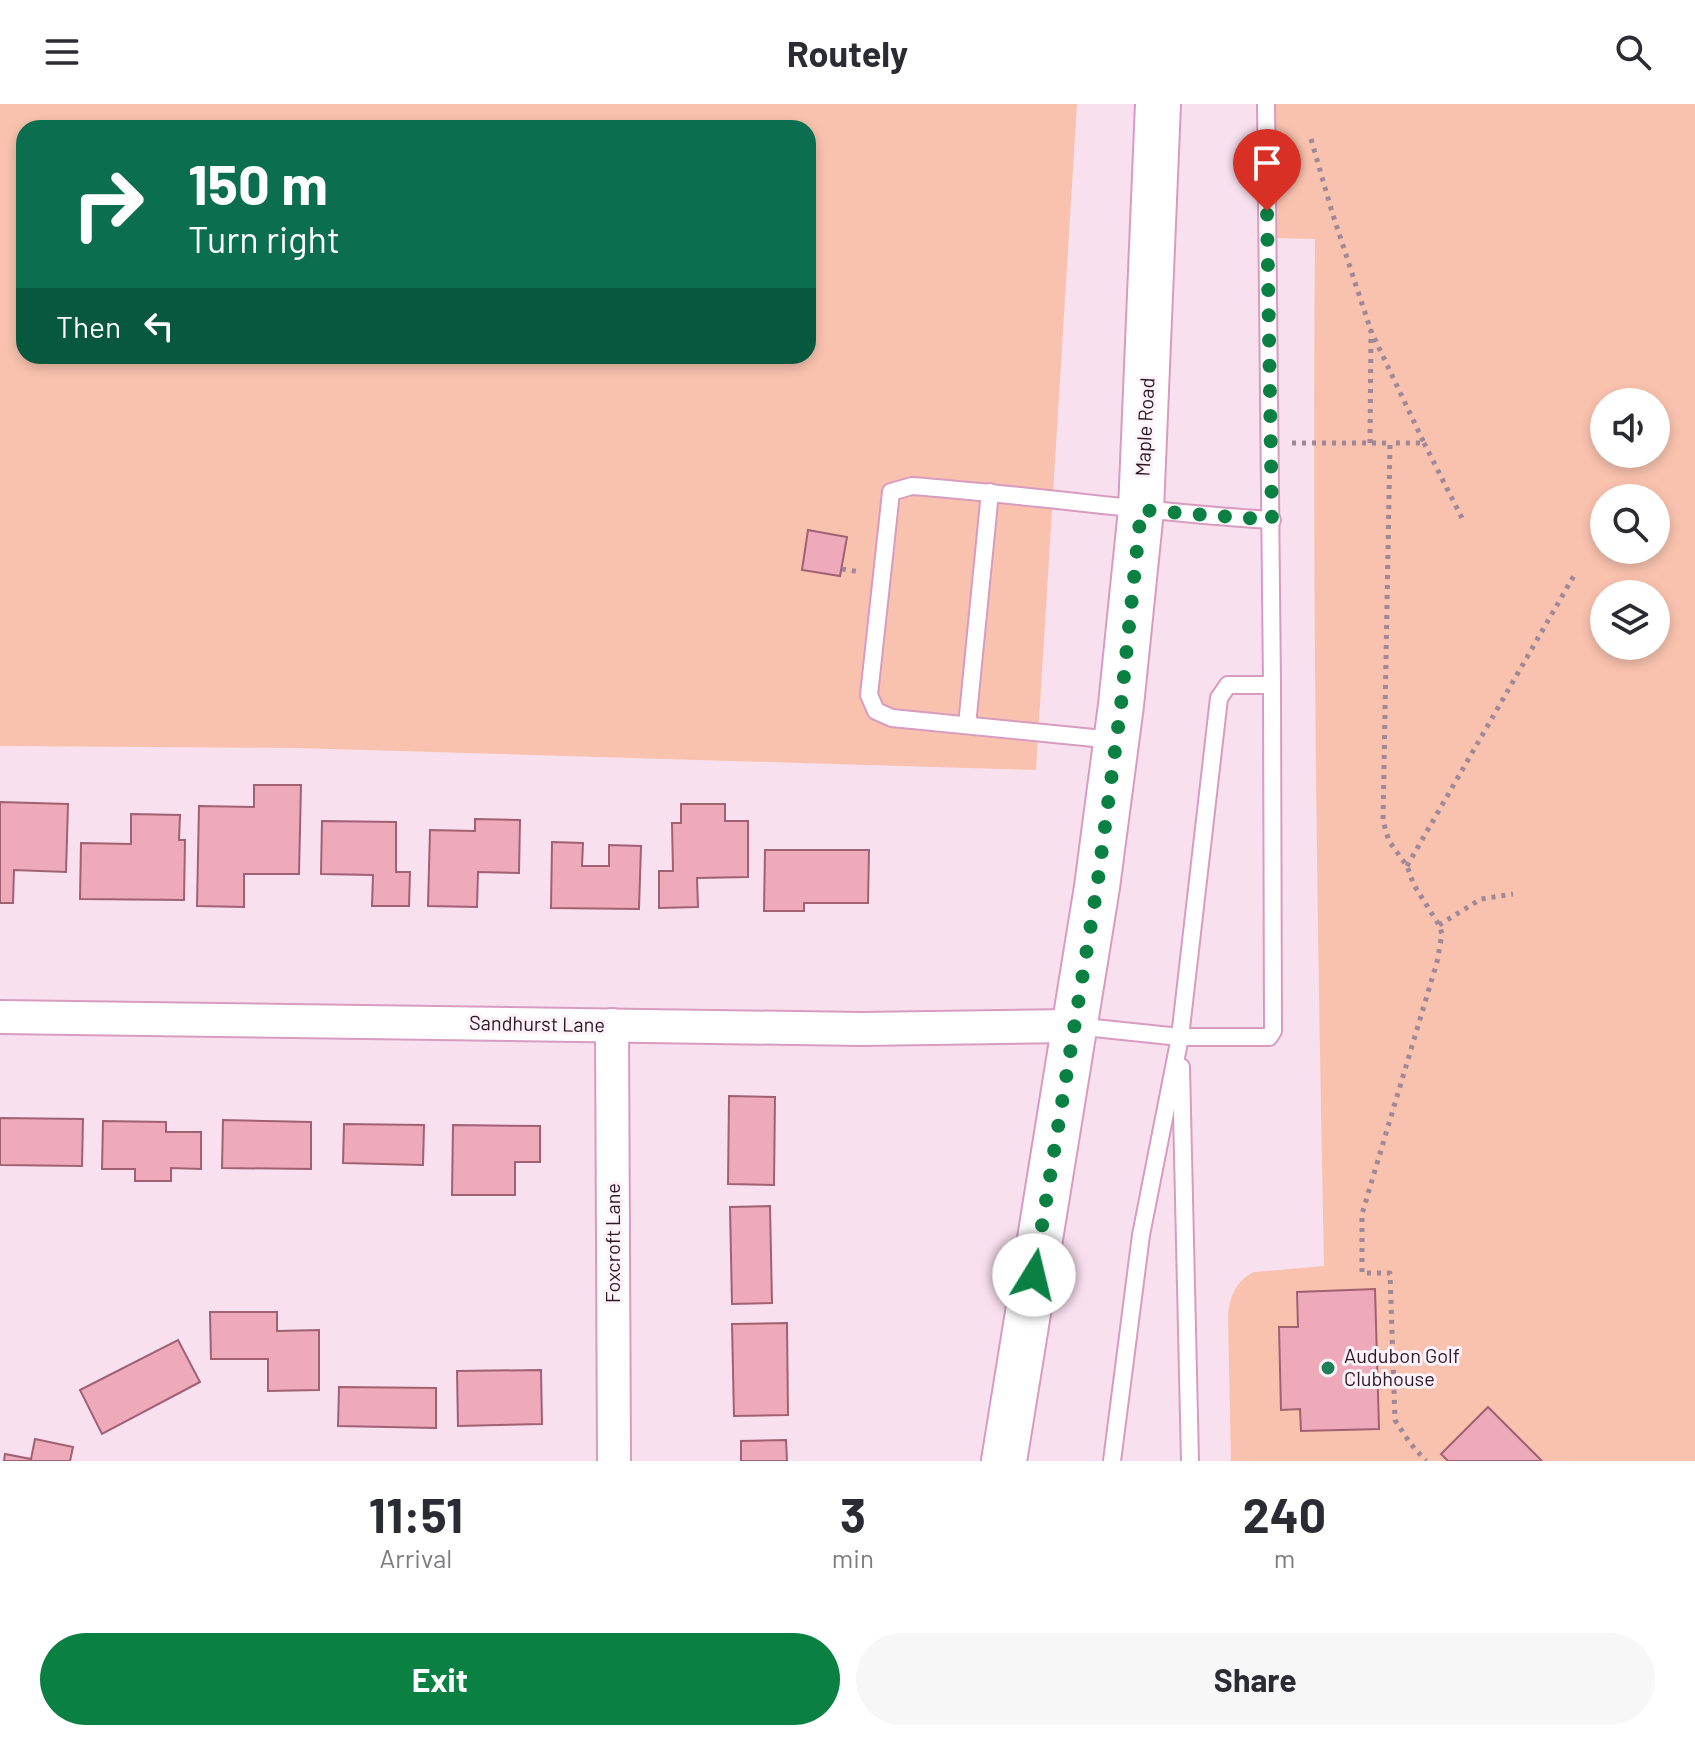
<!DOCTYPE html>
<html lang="en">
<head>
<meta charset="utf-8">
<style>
	:root { --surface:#fff; --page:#f7f7f7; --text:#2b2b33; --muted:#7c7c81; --accent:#0b8043 }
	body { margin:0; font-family:Barlow,sans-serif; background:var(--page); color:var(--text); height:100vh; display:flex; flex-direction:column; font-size:30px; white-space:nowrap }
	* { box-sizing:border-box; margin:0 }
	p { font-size:26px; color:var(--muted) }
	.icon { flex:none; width:44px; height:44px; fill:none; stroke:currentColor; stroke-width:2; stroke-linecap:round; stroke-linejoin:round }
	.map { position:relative; height:1357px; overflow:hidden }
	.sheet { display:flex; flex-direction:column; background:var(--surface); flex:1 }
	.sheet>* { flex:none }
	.banner { position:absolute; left:16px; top:16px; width:800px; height:244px; border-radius:24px; box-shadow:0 4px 12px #0003; background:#0b6e4f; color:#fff; overflow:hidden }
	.fabs { position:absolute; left:1590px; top:284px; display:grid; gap:16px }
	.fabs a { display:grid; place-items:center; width:80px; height:80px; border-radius:50%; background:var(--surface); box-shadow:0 4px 12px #0003; font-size:40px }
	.pin { position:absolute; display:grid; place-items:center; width:68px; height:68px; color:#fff; margin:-82px -34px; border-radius:50% 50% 50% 0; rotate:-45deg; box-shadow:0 0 8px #0007 }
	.pin .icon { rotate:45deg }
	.me { position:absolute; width:88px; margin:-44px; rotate:9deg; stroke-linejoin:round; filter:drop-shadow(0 0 6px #0008) }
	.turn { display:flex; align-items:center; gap:28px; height:168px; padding:0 40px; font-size:36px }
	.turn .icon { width:104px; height:104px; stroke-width:2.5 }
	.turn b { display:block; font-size:56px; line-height:68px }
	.then { display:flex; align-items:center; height:76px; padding:0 40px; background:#0003; gap:16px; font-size:30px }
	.eta { display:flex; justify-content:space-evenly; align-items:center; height:136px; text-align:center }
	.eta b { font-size:48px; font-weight:700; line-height:56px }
	.primary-button { display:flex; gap:16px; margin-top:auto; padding:16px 40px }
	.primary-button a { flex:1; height:92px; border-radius:48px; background:var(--accent); color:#fff; font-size:32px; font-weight:700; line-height:92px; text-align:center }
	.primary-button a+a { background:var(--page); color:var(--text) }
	header { display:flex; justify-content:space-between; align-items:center; height:104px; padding:0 40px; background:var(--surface); font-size:36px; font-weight:700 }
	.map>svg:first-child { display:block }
	.green { fill:#f9c2ae; fill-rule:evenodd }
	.building { fill:#eea9bb; stroke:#a06173; stroke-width:2 }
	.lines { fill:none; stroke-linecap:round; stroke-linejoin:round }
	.service-casing { stroke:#d79cc0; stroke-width:20 }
	.minor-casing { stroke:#d79cc0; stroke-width:36 }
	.secondary-casing { stroke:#d79cc0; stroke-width:48 }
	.path { stroke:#9f8897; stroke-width:5; stroke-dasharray:4 6; stroke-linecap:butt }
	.service { stroke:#fff; stroke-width:16 }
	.minor { stroke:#fff; stroke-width:32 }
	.secondary { stroke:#fff; stroke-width:44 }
	.route { stroke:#0b8043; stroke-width:14; stroke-dasharray:0 25.2 }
	.poi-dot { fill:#1d8059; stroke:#fef2f9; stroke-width:3 }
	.labels { text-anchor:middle; stroke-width:6; stroke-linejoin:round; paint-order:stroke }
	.street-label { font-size:20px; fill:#2d1726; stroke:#fef2f9 }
	.poi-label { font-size:20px; fill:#2d1726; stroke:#fef2f9; text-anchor:start }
</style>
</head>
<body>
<header><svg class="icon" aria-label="menu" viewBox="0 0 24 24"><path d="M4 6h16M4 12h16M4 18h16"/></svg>Routely<svg class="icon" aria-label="search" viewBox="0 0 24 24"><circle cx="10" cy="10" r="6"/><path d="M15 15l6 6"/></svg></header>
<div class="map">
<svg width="1695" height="1357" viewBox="0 0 1695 1357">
	<rect width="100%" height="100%" fill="#f9e0ef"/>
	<g class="green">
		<path d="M0,0h1077l-41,666 -740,-22 -296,-2zM24,24h784v228h-784z"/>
		<path d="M1275,0h420v1357h-464l-3,-143c1,-20 7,-37 26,-46l70,-6c-7,-342 -12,-685 -9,-1027l-40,-1zM1604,298h52v52h-52zM1604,394h52v52h-52zM1604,490h52v52h-52z"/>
	</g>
	<g class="building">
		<polygon points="808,426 847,433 840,472 802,466"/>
		<polygon points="254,681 301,681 299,770 244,770 244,803 197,802 199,702 254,703"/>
		<polygon points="0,698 68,700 66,768 14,766 13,799 0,799"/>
		<polygon points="681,700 725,700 725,717 748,717 748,773 697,774 698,803 659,804 659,767 673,767 672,719 681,719"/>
		<polygon points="131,710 180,711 179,736 185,736 184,796 80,795 81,739 131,740"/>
		<polygon points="475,715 520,716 519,769 478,768 477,803 428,802 430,726 475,727"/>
		<polygon points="322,717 396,718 396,768 410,768 409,802 372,802 373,771 321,770"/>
		<polygon points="552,738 583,739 582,762 609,762 609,741 641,742 639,805 551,804"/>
		<polygon points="765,746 869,746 868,799 804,799 804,807 764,807"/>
		<polygon points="729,992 775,993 774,1081 728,1080"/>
		<polygon points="0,1014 83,1015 82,1062 0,1061"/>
		<polygon points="223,1016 311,1018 311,1065 222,1064"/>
		<polygon points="103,1017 166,1018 166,1028 201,1028 201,1065 171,1064 171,1077 135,1077 135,1065 102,1065"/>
		<polygon points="344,1020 424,1021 423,1061 343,1059"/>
		<polygon points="453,1021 540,1022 540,1058 515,1058 515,1091 452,1091"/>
		<polygon points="770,1102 772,1199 732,1200 730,1103"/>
		<polygon points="1375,1185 1379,1325 1301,1327 1300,1305 1281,1306 1279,1223 1298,1223 1297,1188"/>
		<polygon points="210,1208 277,1208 277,1227 319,1226 319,1286 268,1287 268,1255 211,1255"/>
		<polygon points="787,1219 788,1311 734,1312 732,1220"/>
		<polygon points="178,1236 200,1278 102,1330 80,1286"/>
		<polygon points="541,1266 542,1320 458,1322 457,1267"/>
		<polygon points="339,1283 436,1284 436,1324 338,1322"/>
		<polygon points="1488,1303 1542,1357 1448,1357 1441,1350"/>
		<polygon points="35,1335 73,1343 70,1357 4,1357 5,1350 31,1355"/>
		<polygon points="786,1336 787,1357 741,1357 741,1337"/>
	</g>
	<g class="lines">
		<defs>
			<g id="service">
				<polyline points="967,621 990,388"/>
				<path d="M1114,636l-222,-22 -16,-7 -7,-16 22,-203 21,-6c120,9 239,27 360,34"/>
				<polyline points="1075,922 1180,933 1269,933 1273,927 1272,581"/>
				<polyline points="1181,963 1190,1357"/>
				<polyline points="1112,1357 1141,1131 1180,933 1219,594 1228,581 1272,581 1266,0"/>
			</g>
			<g id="minor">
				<polyline points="0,913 862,925 1073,922"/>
				<polyline points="612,921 614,1357"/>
			</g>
			<polyline id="secondary" points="1004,1357 1097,783 1121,601 1141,406 1158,0"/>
		</defs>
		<use href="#service" class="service-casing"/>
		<use href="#minor" class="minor-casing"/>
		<use href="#secondary" class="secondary-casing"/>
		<g class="path">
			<polyline points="1311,35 1332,108 1371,227"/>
			<polyline points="1292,339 1390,339 1383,717 1389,737 1407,762 1414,781 1439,821 1442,830 1437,858 1362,1110 1362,1169 1390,1169 1395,1316 1410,1339 1426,1357"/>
			<polyline points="1370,339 1371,227 1424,339 1390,339"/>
			<polyline points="1424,339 1464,418"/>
			<polyline points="842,465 860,468"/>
			<polyline points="1407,762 1576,468"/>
			<polyline points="1439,821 1481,795 1513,790"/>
		</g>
		<use href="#service" class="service"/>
		<use href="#minor" class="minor"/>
		<use href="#secondary" class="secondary"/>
	</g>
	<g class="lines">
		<polyline class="route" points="1034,1171 1097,783 1121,601 1141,406 1272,416 1267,107"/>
	</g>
	<circle class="poi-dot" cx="1328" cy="1264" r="8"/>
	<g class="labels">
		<g class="street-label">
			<text transform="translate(1145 323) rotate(-87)" y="7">Maple Road</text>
			<text transform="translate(537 920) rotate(1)" y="7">Sandhurst Lane</text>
			<text transform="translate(613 1139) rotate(-90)" y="7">Foxcroft Lane</text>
		</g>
		<g class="poi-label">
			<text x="1344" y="1259">Audubon Golf<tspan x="1344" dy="23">Clubhouse</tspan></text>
		</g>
	</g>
</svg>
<div class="fabs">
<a><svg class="icon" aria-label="sound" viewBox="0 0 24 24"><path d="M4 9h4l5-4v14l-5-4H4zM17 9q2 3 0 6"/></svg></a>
<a><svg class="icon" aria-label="search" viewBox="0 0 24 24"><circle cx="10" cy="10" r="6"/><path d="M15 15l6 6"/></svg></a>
<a><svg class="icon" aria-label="layers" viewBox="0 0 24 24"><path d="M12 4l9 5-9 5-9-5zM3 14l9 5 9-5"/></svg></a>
</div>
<div class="pin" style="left:1267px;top:107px;background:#d93025"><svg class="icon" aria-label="arrive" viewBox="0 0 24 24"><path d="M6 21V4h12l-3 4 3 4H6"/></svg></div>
<svg class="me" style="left:1034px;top:1171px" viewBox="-20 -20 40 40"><circle r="19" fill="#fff"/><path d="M0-13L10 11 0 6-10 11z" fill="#0b8043"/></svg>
<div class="banner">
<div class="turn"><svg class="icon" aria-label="right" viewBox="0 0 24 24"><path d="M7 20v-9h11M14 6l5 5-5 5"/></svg><div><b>150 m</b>Turn right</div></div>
<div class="then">Then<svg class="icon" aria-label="left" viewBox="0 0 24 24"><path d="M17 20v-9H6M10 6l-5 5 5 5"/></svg></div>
</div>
</div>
<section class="sheet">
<div class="eta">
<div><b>11:51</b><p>Arrival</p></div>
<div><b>3</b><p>min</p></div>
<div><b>240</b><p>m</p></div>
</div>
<div class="primary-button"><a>Exit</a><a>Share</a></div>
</section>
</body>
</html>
